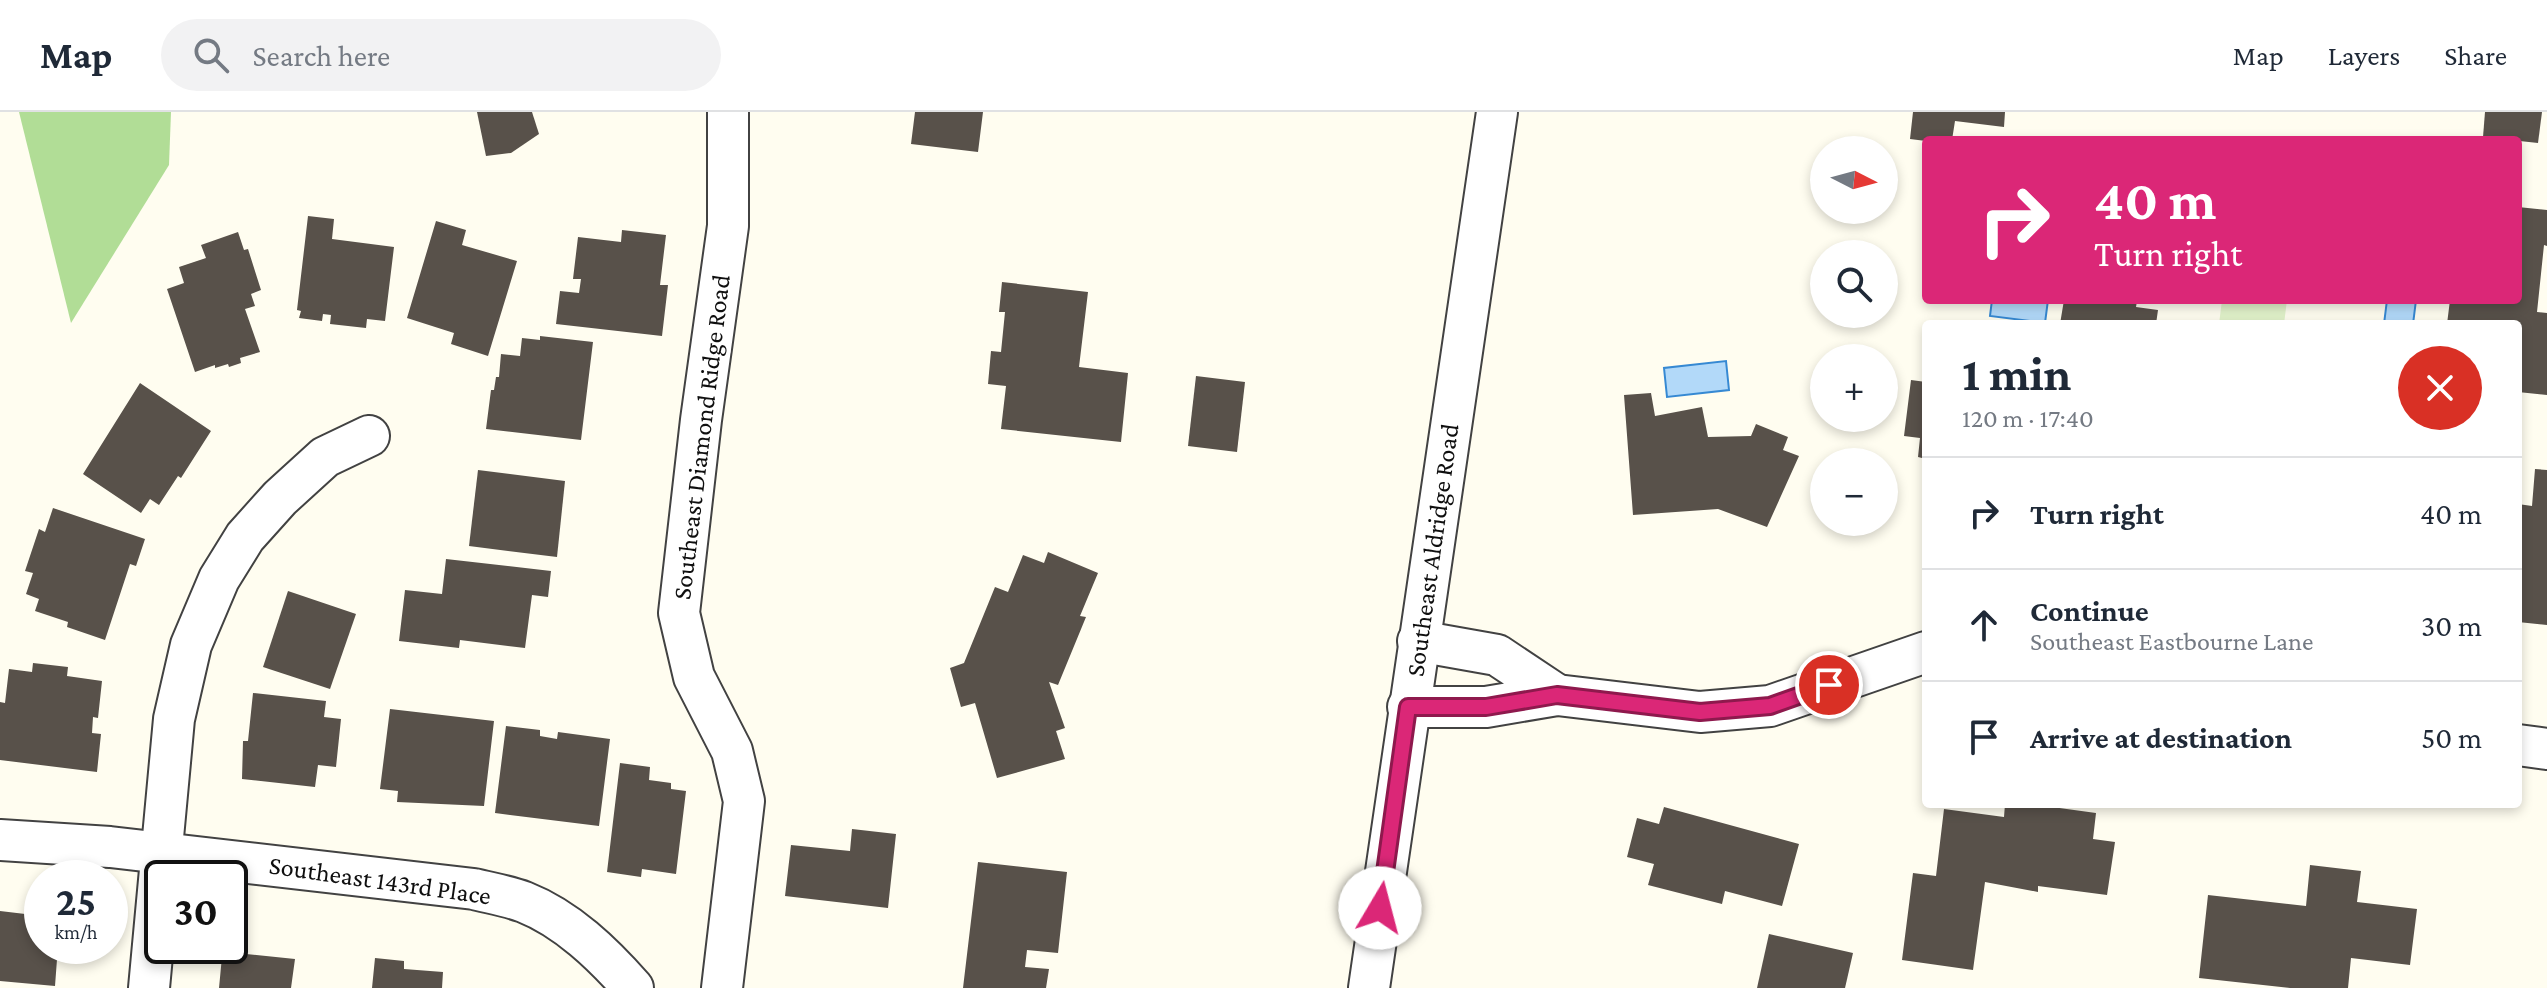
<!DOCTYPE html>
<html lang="en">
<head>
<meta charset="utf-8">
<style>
	:root { --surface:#fff; --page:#f2f2f3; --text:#1f2937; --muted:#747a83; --line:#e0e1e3 }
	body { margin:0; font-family:"Crimson Pro",serif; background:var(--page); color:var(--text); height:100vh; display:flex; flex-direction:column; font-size:30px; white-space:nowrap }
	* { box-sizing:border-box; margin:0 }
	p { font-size:26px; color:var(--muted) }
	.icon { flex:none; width:44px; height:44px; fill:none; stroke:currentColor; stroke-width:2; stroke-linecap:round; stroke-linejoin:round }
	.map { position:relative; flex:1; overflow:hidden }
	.sheet { position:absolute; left:1922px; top:208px; width:600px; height:488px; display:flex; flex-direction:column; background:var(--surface); border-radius:8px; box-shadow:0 4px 12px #0003 }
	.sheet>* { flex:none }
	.top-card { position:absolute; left:1922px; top:24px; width:600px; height:168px; border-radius:8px; box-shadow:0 4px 12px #0003; background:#db2777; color:#fff; overflow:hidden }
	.needle { width:52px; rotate:96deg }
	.buttons { position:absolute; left:1810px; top:24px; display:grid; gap:16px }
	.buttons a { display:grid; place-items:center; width:88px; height:88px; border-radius:50%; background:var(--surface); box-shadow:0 4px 12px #0003; font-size:40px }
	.speed { position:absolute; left:24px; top:748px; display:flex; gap:16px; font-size:40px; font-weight:700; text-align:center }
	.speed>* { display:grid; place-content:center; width:104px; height:104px; border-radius:50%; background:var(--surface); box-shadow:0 4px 12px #0003; line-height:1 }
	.speed small { font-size:20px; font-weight:400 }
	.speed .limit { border:4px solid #111; border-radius:12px; background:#fff; color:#111 }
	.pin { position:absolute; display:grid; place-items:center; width:68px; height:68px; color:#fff; margin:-34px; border:4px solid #fff; border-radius:50%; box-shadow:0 2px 8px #0007 }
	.me { position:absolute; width:88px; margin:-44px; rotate:8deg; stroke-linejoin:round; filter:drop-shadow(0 0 6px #0008) }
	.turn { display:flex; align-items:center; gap:28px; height:168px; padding:0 40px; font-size:36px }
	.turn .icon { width:104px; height:104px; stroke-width:2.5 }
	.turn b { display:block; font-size:56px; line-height:68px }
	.round { display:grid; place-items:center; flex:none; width:84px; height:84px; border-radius:42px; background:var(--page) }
	.head { display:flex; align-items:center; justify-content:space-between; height:136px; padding:0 40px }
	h1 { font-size:48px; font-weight:700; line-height:60px }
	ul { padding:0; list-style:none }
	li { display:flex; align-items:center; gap:24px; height:112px; padding:0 40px; border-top:2px solid var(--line) }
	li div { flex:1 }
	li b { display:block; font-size:30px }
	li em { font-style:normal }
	header { display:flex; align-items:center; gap:48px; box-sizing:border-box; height:112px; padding:0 40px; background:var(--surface); border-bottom:2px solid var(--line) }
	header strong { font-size:38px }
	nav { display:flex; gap:44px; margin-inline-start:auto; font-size:28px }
	.search { width:560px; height:72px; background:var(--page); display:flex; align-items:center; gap:20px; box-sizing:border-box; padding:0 28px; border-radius:44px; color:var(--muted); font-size:30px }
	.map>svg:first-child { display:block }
	.forest { fill:#b1dd96 }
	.pitch { fill:#e1f2ca }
	.water { fill:#b2d9f9; stroke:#3689d3; stroke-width:2 }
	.building { fill:#58514a }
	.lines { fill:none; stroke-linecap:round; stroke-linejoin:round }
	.minor-casing { stroke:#424242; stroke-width:44 }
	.minor { stroke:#fff; stroke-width:40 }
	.route-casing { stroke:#8e194d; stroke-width:20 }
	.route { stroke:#db2777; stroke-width:14 }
	.labels { text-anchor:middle; stroke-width:8; stroke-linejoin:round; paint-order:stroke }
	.street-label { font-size:26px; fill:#0f0f0f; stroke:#fff }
</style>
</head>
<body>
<header>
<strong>Map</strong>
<div class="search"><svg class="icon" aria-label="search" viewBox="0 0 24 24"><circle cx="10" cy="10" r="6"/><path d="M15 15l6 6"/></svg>Search here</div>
<nav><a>Map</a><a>Layers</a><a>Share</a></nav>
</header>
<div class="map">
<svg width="2547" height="876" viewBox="0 0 2547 876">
	<rect width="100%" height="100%" fill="#fffdf0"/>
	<polygon class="forest" points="19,0 171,0 169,53 71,211"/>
	<polygon class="pitch" points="2222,188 2287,188 2284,212 2219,212"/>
	<g class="water">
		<polygon points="1992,188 2048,188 2045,211 1990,204"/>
		<polygon points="2387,188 2416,188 2413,212 2384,212"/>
		<polygon points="1726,249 1729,278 1667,285 1664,256"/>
	</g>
	<g class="building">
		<polygon points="477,0 532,0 539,22 511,41 486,44"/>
		<polygon points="915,0 983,0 978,40 911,32"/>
		<polygon points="1913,0 2005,0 2004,15 1955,9 1952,28 1926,29 1910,27"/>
		<polygon points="2485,0 2542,0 2538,31 2483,25"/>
		<polygon points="2518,95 2547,98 2547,134 2544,133 2537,200 2547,201 2547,283 2518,280 2518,212 2447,212 2450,188 2518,188"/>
		<polygon points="308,104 334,107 332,127 394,135 385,209 367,207 366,216 330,212 331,203 323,202 322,209 299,206 301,199 297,198"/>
		<polygon points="436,109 466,118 462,133 517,149 488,244 451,232 454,221 407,206"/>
		<polygon points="622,118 666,123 660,173 668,173 662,224 556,212 560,179 579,181 581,167 573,167 578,125 621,130"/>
		<polygon points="238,120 244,138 248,137 261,178 251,182 255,194 245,197 260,240 240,246 241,251 229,255 228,252 215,256 215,253 195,260 167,177 184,171 179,155 206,146 201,133"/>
		<polygon points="1002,170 1088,180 1079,255 1128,261 1121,330 1001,317 1006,274 988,272 991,239 1001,240 1005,200 999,200"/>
		<polygon points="2064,188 2098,192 2098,188 2137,189 2136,195 2158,198 2156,212 2060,212"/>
		<polygon points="540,224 593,230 581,328 486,317 491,278 494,278 496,265 499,265 501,242 520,244 522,226 540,228"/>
		<polygon points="1196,264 1245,270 1237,340 1188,334"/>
		<polygon points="1911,268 1926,270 1926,347 1918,345 1920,326 1904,324"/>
		<polygon points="140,271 211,319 181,366 178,364 159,393 150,387 141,401 83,362"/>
		<polygon points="1651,281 1655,304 1702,295 1708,325 1751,324 1756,312 1788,325 1783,338 1799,344 1767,415 1718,397 1633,403 1624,283"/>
		<polygon points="2535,357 2547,358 2547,513 2518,510 2518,392 2532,394"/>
		<polygon points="478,358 565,369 557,445 469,434"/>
		<polygon points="53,396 145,427 136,454 130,452 105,528 67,515 68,510 35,499 39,487 26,482 33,461 25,459 39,417 45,420"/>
		<polygon points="1048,440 1098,461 1080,504 1086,505 1058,573 1049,570 1065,616 1056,619 1065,647 997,666 975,591 961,595 950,556 964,551 995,475 1008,480 1023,443 1044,451"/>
		<polygon points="446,447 551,459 548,485 532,483 525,536 460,528 459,536 399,529 405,478 442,482"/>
		<polygon points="288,479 356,502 330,577 263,555"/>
		<polygon points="33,551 68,555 67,564 102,569 98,606 93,605 92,621 101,622 97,660 0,648 0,590 5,591 9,557 32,560"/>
		<polygon points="253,581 326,589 324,605 341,607 336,655 318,653 315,675 242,667 243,629 248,629"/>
		<polygon points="390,597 494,609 484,694 397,690 398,679 380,677"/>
		<polygon points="506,614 540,618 540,624 557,627 558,620 610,627 599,714 495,701"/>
		<polygon points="620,651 650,655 649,668 671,671 671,677 686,679 676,762 642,757 641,765 607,760"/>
		<polygon points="2005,692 2031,692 2096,701 2093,727 2115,730 2107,783 2038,774 2038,780 1985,770 1973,858 1902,848 1913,761 1936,764 1944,697 2004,705"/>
		<polygon points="1664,695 1799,732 1782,794 1725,779 1722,792 1648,773 1654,752 1627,745 1637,706 1659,712"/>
		<polygon points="852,717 896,722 888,796 785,784 791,733 850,739"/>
		<polygon points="978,750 1067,760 1058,841 1027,838 1025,855 1049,857 1046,876 963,876"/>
		<polygon points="2310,753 2361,759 2357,790 2417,797 2410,853 2351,846 2348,876 2290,876 2199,866 2208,783 2306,794"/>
		<polygon points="0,799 42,804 42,834 58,834 55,874 0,869"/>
		<polygon points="1769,822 1853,841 1845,876 1757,876"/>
		<polygon points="230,826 247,828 246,842 295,847 291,876 219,876 223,834 230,834"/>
		<polygon points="375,846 404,849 404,857 443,860 442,876 372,876"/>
	</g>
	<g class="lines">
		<defs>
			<g id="minor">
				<polyline points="1557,583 1700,600 1770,594 1926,540"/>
				<polyline points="1408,595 1486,595 1557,583 1497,543 1418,529"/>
				<polyline points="2518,633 2547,637"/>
				<path d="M0,728l110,7 364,42c16,4 34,7 50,13 43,17 79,52 109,86"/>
				<polyline points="149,876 174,607 191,533 219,467 245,425 280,386 325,345 369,324"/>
				<polyline points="722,876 744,689 732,639 694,565 679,501 701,308 728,114 728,0"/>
				<polyline points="1369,876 1497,0"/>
			</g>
		</defs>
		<use href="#minor" class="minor-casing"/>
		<use href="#minor" class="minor"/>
	</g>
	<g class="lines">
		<defs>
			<polyline id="route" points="1380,796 1408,595 1486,595 1557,583 1700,600 1770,594 1829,573"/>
		</defs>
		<use href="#route" class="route-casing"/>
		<use href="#route" class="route"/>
	</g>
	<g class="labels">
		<g class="street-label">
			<text transform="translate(701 325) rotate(-83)" y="9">Southeast Diamond Ridge Road</text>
			<text transform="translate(1432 438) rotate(-82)" y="9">Southeast Aldridge Road</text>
			<text transform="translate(380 768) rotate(8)" y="9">Southeast 143rd Place</text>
		</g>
	</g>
</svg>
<div class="buttons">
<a><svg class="needle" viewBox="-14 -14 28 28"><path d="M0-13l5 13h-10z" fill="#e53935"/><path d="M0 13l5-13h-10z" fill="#747a83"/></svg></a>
<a><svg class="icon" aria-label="search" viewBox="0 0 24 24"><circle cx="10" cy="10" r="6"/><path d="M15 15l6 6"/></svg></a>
<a>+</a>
<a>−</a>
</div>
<div class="speed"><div>25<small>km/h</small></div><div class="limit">30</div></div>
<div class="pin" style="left:1829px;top:573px;background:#d93025"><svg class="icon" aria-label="arrive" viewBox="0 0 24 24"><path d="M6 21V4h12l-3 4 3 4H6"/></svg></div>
<svg class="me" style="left:1380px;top:796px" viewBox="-20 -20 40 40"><circle r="19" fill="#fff"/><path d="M0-13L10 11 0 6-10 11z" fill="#db2777"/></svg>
<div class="top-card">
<div class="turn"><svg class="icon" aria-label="right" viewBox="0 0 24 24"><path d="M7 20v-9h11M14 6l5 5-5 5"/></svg><div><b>40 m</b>Turn right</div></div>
</div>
<section class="sheet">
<div class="head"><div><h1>1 min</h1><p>120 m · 17:40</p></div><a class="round" style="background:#d93025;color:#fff"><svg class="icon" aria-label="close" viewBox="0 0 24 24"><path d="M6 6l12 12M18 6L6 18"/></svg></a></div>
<ul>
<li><svg class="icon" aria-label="right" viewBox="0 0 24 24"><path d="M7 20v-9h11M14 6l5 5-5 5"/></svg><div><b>Turn right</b></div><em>40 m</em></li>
<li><svg class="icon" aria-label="ahead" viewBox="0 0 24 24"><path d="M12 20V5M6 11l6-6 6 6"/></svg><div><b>Continue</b><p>Southeast Eastbourne Lane</p></div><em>30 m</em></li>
<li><svg class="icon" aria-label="arrive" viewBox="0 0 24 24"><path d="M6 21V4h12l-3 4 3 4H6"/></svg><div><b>Arrive at destination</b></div><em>50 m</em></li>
</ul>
</section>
</div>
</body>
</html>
